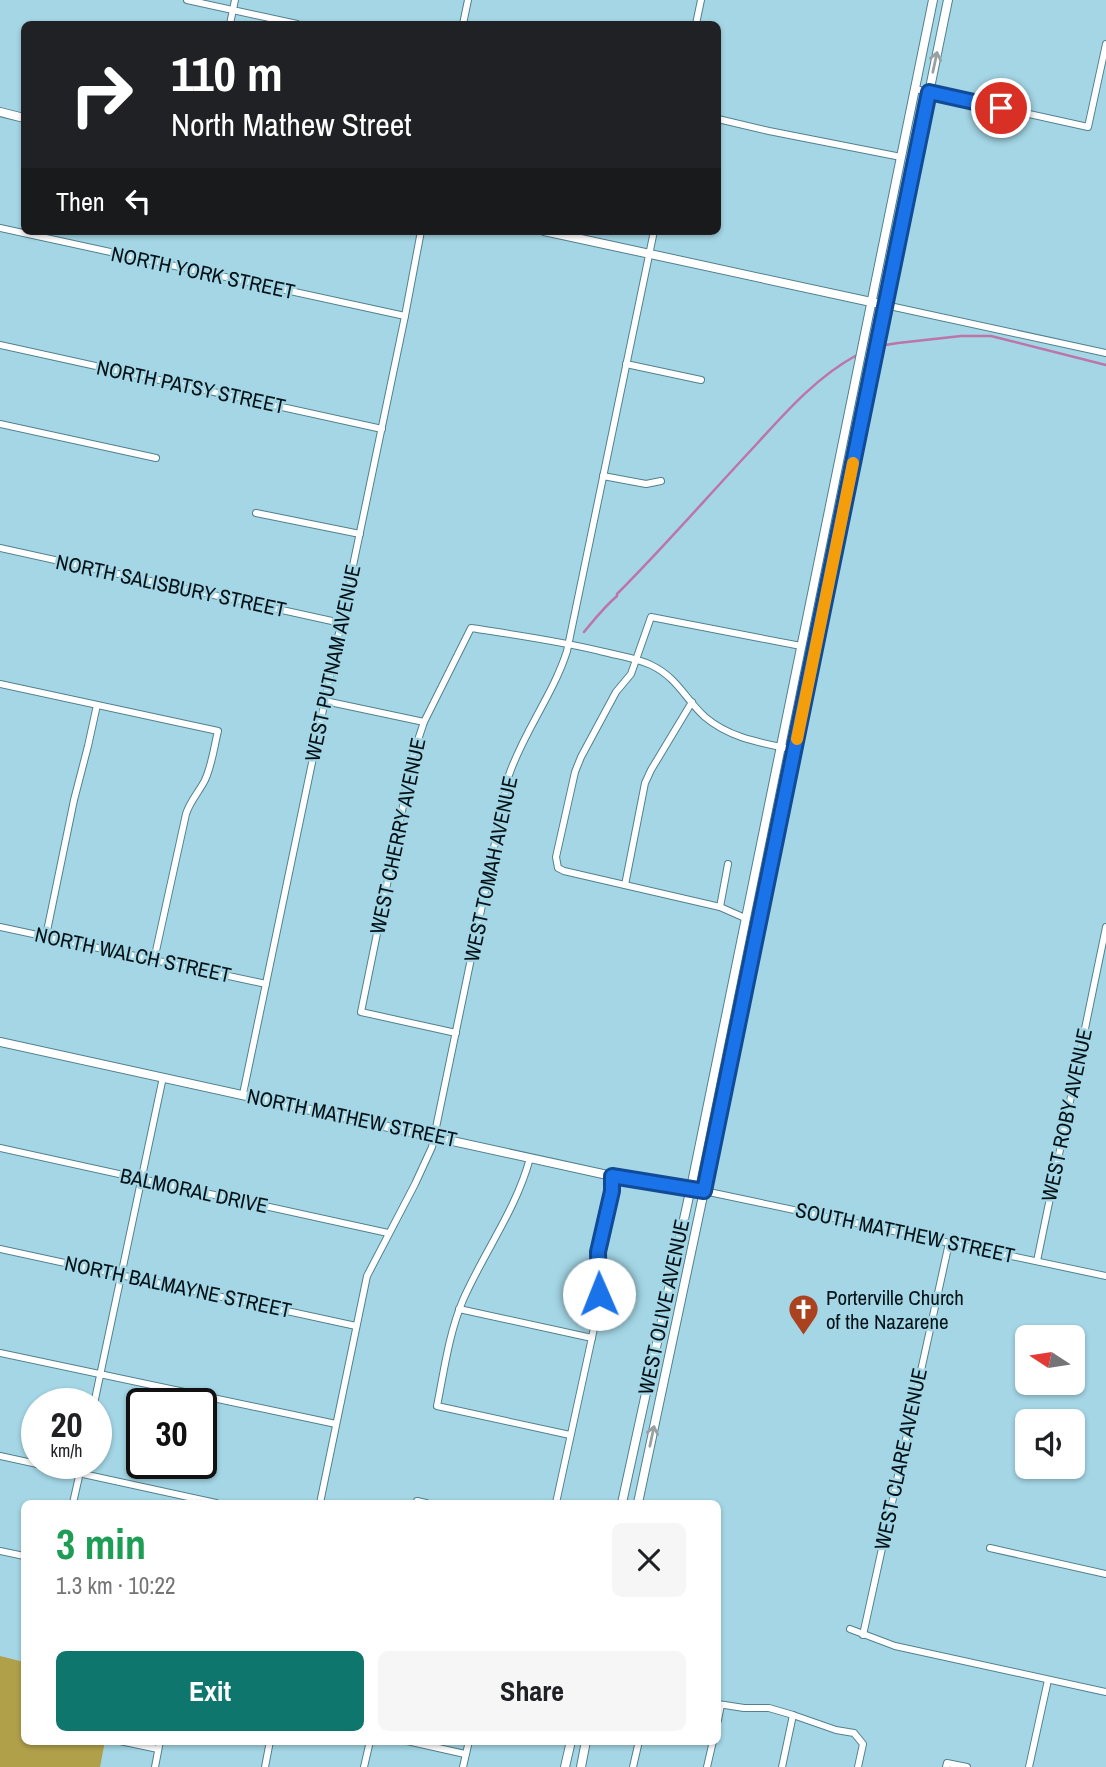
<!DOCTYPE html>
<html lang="en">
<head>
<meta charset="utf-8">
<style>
	:root { --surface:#fff; --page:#f6f6f6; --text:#202124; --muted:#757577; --accent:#0f766e }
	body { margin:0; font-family:"Archivo Narrow",sans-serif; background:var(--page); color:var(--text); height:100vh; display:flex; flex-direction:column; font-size:26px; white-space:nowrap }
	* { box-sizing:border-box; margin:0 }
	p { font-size:23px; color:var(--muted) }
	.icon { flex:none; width:38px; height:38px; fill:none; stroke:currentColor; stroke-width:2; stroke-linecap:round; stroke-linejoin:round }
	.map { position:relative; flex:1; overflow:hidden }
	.side { position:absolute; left:21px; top:1500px; width:700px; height:245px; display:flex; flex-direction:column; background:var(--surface); border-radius:10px; box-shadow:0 2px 5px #0004 }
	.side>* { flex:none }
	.banner { position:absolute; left:21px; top:21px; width:700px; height:214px; border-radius:10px; box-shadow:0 2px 5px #0004; background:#202124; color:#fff; overflow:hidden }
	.needle { width:46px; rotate:282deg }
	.controls { position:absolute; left:1015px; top:1325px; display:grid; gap:14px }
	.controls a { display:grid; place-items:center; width:70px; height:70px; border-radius:10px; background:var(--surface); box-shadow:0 2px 5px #0004; font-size:35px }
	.speed { position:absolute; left:21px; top:1388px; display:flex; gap:14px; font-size:35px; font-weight:700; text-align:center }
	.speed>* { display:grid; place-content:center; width:91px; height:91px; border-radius:50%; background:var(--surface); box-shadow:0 2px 5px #0004; line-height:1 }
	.speed small { font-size:18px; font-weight:400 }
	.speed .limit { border:4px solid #111; border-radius:10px; background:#fff; color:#111 }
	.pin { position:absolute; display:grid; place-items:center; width:60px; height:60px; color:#fff; margin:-30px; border:4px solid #fff; border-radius:50%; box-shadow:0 2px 7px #0007 }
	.me { position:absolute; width:77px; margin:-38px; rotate:359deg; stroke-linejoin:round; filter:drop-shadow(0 0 5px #0008) }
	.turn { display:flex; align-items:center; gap:24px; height:147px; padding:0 35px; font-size:32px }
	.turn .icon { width:91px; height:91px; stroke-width:2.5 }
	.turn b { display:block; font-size:49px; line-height:60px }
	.then { display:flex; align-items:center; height:66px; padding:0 35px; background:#0003; gap:14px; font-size:26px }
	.round { display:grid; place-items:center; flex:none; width:74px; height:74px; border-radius:10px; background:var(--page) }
	.overview { display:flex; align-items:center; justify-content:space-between; height:119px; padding:0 35px }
	h1 { font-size:42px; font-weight:700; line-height:52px; color:#1e9e55 }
	.cta { display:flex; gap:14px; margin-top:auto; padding:14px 35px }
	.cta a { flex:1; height:80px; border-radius:10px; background:var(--accent); color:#fff; font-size:28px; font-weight:700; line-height:80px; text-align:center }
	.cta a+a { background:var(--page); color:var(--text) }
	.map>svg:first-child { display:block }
	.green { fill:#b1a04a }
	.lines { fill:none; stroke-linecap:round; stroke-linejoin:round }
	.stream { stroke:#bd74a8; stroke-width:2.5 }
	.street-casing { stroke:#51818f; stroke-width:8 }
	.secondary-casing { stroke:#51818f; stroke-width:10 }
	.street { stroke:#fff; stroke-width:6 }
	.secondary { stroke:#fff; stroke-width:8 }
	.oneway { stroke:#99a0a2 }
	.route-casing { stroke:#114b97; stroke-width:18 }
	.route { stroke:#1a73e8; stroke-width:12 }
	.slow { stroke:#f59e0b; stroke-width:12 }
	.labels { text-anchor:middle; stroke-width:5; stroke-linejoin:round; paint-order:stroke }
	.street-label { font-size:21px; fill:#011116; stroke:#a4d6e5 }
	.poi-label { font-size:21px; fill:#011116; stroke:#a4d6e5; text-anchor:start }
</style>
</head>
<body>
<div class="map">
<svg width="1106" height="1767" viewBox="0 0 1106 1767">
	<rect width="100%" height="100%" fill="#a4d6e5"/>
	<polygon class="green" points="0,1656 24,1662 24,1741 105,1741 100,1767 0,1767"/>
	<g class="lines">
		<g class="stream">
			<polyline points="879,346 898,343 961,336 991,336 1106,365"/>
			<path d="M584,632c10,-12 20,-25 33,-36v-2c47,-47 91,-98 136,-146 31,-34 63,-71 104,-93"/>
		</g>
		<defs>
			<g id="street">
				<polyline points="187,0 297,24"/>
				<polyline points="230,24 235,0"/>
				<polyline points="463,24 468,0"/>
				<polyline points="696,24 701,0"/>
				<polyline points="915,89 1088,127 1106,44"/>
				<polyline points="718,119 769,131 901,157"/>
				<polyline points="0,228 405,316"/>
				<polyline points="885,305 1106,353"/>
				<polyline points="0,345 382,429"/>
				<polyline points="626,364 701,380"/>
				<polyline points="0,424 156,458"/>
				<polyline points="603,476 646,484 661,481"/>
				<polyline points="256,513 360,534"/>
				<polyline points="0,548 341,623"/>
				<path d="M0,684l218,47c-4,16 -6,34 -13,49 -6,12 -15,21 -19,34l-32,146"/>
				<polyline points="325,701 424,722"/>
				<polyline points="625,885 645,783 651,770 692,702"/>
				<polyline points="720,907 728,864"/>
				<polyline points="745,918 720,907 564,871 558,868 556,857 575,772 581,757 616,692 631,674 651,617 801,646"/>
				<polyline points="0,927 266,984"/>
				<polyline points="46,936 74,800 88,746 97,705"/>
				<path d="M456,1033l-95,-21 53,-260 10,-30 47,-94c45,7 90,13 133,24 16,4 32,6 47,13 27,13 34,34 54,52 26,22 58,26 90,33"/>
				<polyline points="243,1094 405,316 421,231"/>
				<polyline points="0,1148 388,1233"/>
				<path d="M530,1158c-14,52 -46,94 -67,142 -14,33 -19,71 -26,106l133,29"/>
				<polyline points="704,1191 1106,1276"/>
				<polyline points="0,1249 356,1326"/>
				<polyline points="1037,1261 1106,927"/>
				<polyline points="459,1309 592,1338"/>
				<polyline points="0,1353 336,1424"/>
				<polyline points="94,1404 163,1077"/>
				<polyline points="0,1456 216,1503"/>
				<polyline points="417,1501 426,1503"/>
				<polyline points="73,1503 82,1463"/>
				<path d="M320,1503l47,-227 48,-92 17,-37 77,-372c15,-44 44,-80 58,-124l87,-420"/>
				<polyline points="556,1503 596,1319 599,1294 598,1252 612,1191 612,1176"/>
				<polyline points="990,1548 1106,1574"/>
				<polyline points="0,1551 24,1556"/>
				<polyline points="850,1629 895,1646 1106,1692"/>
				<polyline points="863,1635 949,1243"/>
				<polyline points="718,1704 744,1708 769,1708 793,1715 836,1730 854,1733 863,1744 858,1767"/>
				<polyline points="718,1720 721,1705"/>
				<polyline points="120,1741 158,1749"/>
				<polyline points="407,1741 465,1754"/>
				<polyline points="155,1767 160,1741"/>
				<polyline points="265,1767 270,1741"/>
				<polyline points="364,1767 370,1741"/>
				<polyline points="463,1767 469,1741"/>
				<polyline points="633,1767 639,1741"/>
				<polyline points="707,1767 713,1741"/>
				<polyline points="782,1767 793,1715"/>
				<polyline points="946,1767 947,1763 967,1767"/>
				<polyline points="1029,1767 1048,1680"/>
			</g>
			<g id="secondary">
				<polyline points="0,112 24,118"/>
				<polyline points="544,231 885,305"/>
				<polyline points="0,1042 612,1176 704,1191"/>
				<polyline points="622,1503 693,1178 933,0"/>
				<polyline points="638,1503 704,1191 948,0"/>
				<polyline points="565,1767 571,1741"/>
				<polyline points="581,1767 586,1741"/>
			</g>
		</defs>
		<use href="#street" class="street-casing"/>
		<use href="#secondary" class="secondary-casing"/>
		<use href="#street" class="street"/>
		<use href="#secondary" class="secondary"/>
	</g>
	<defs><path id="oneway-shaft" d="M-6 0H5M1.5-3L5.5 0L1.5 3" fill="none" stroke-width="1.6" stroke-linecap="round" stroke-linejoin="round" transform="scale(1.75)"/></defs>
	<g class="oneway">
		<use href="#oneway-shaft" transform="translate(935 62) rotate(-78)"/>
		<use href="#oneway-shaft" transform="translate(652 1436) rotate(-78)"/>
	</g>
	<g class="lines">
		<defs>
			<polyline id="route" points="599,1294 598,1252 612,1191 612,1176 704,1191 929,92 1001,108"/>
		</defs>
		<use href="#route" class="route-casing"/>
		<use href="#route" class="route"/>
		<polyline class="slow" points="797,739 853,463"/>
	</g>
	<defs>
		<symbol id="church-pin" viewBox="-11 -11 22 30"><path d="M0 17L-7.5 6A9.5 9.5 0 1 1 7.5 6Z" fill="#aa4220" stroke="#a4d6e5"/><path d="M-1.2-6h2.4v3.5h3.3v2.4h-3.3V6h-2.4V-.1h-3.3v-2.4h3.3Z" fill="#fff"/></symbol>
	</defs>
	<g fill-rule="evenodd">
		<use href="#church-pin" x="786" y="1292" width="35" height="47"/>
	</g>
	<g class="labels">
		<g class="street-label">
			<text transform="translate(203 273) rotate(12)" y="7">NORTH YORK STREET</text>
			<text transform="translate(191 387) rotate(12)" y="7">NORTH PATSY STREET</text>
			<text transform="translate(171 586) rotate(12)" y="7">NORTH SALISBURY STREET</text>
			<text transform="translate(333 663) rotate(-78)" y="7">WEST PUTNAM AVENUE</text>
			<text transform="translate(398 836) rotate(-78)" y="7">WEST CHERRY AVENUE</text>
			<text transform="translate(491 869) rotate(-78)" y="7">WEST TOMAH AVENUE</text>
			<text transform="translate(133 955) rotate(12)" y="7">NORTH WALCH STREET</text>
			<text transform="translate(1067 1115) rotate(-78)" y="7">WEST ROBY AVENUE</text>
			<text transform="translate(352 1118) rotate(12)" y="7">NORTH MATHEW STREET</text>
			<text transform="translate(194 1191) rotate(12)" y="7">BALMORAL DRIVE</text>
			<text transform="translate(905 1233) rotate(12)" y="7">SOUTH MATTHEW STREET</text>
			<text transform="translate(178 1287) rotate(12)" y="7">NORTH BALMAYNE STREET</text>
			<text transform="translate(664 1307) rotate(-78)" y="7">WEST OLIVE AVENUE</text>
			<text transform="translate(901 1459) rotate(-78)" y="7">WEST CLARE AVENUE</text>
		</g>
		<g class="poi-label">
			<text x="826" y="1305">Porterville Church<tspan x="826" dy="24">of the Nazarene</tspan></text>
		</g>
	</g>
</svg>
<div class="controls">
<a><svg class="needle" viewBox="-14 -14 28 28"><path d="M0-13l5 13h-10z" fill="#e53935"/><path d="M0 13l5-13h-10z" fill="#757577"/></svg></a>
<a><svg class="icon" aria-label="sound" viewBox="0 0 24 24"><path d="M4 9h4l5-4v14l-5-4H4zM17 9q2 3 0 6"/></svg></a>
</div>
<div class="speed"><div>20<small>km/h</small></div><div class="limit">30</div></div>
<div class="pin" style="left:1001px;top:108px;background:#d93025"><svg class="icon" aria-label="arrive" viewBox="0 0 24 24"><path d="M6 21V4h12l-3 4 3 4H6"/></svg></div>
<svg class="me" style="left:599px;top:1294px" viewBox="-20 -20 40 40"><circle r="19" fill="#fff"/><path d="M0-13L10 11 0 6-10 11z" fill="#1a73e8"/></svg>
<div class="banner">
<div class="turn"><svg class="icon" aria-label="right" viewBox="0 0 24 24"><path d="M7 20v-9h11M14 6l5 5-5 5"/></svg><div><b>110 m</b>North Mathew Street</div></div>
<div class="then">Then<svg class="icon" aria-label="left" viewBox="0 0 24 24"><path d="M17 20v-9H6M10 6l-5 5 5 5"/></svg></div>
</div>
<section class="side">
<div class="overview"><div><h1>3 min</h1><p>1.3 km · 10:22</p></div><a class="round"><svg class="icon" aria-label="close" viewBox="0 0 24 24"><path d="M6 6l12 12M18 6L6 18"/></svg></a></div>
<div class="cta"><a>Exit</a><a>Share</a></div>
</section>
</div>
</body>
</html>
